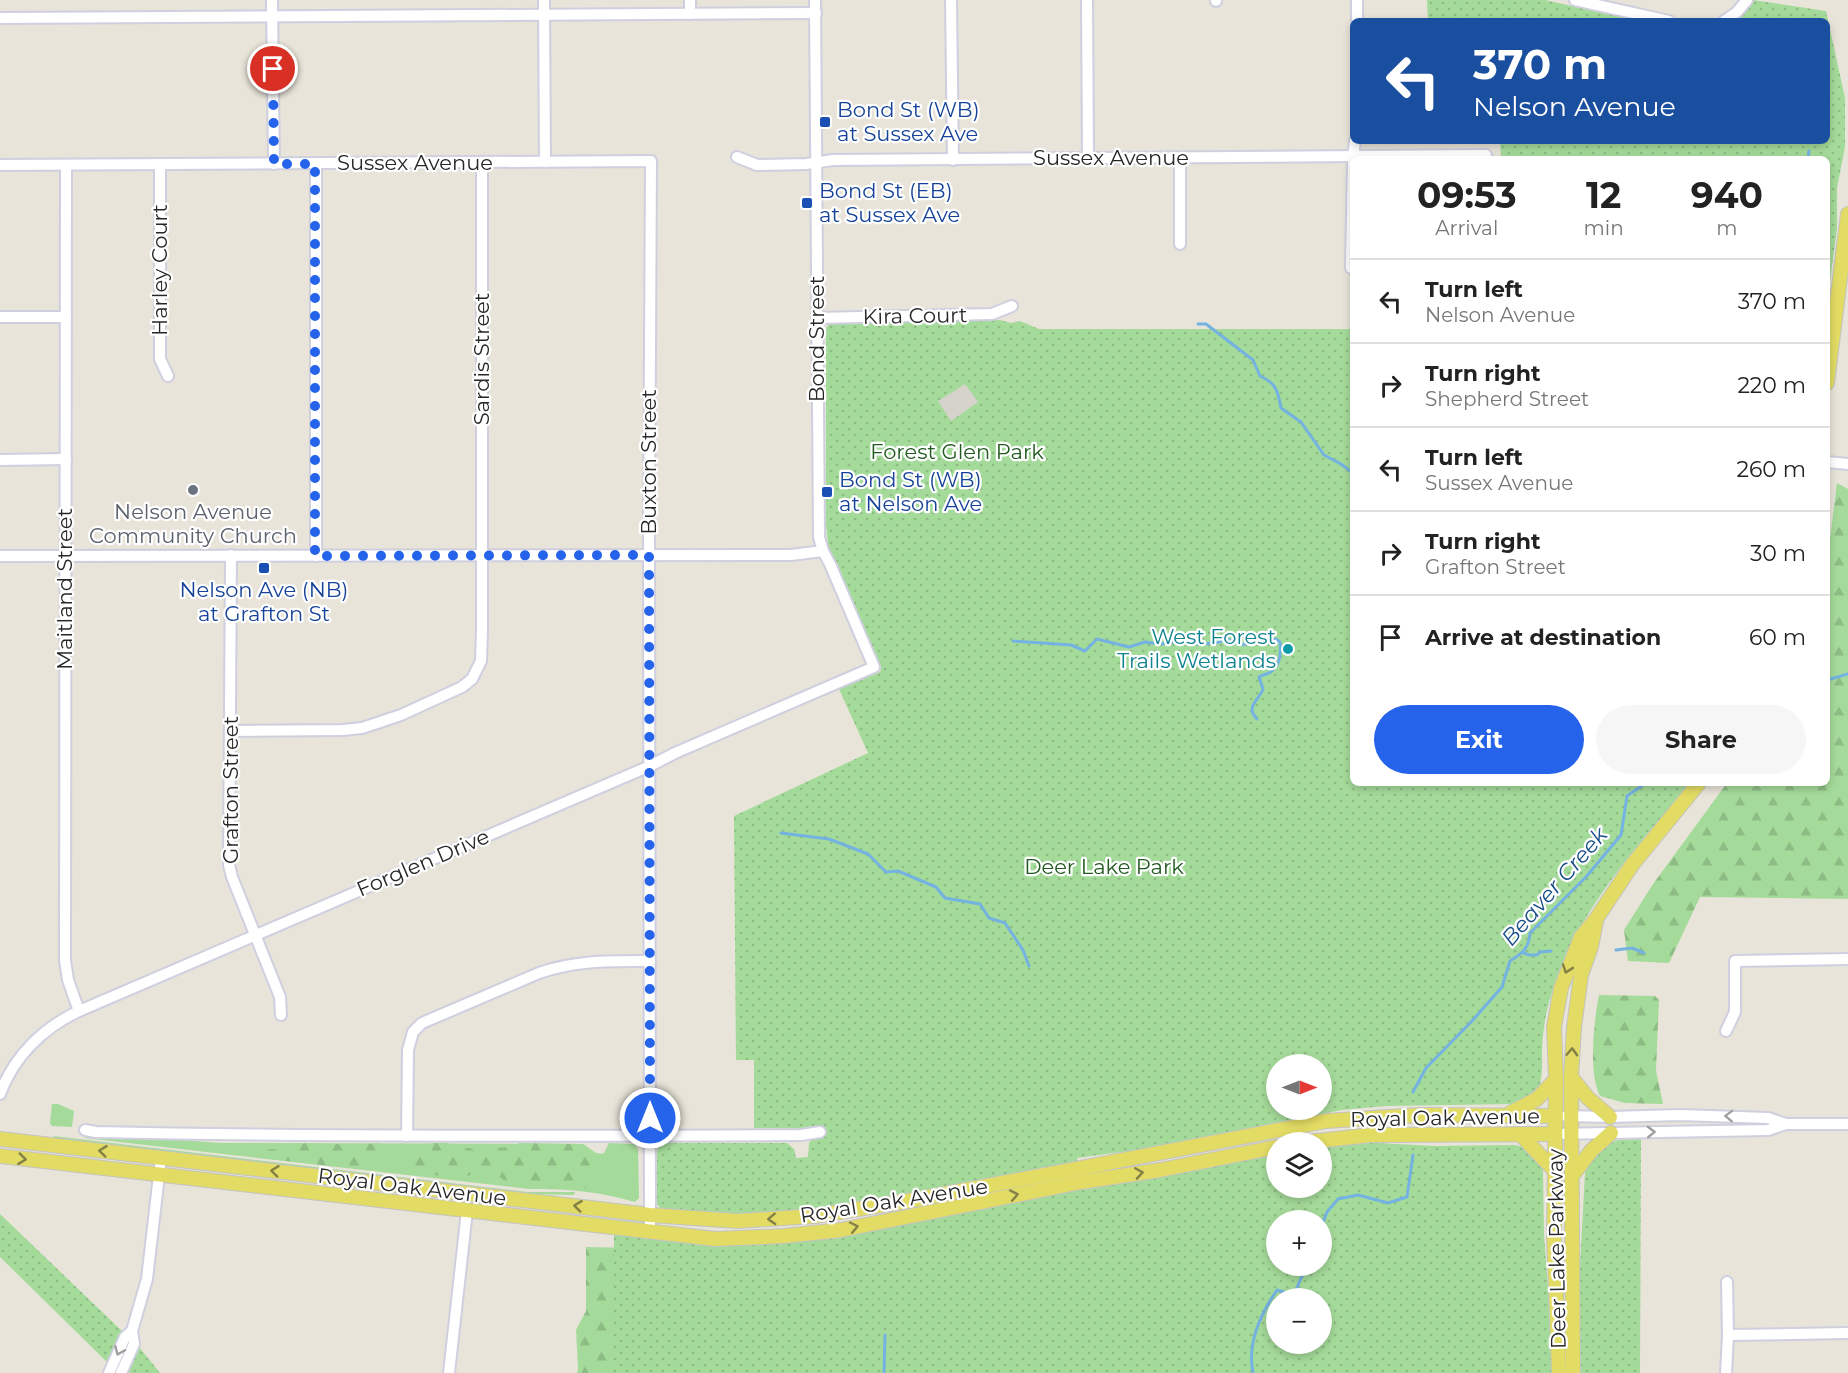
<!DOCTYPE html>
<html lang="en">
<head>
<meta charset="utf-8">
<style>
	:root { --surface:#fff; --page:#f6f6f6; --text:#222; --muted:#767676; --line:#e0e0e0; --accent:#2563eb }
	body { margin:0; font-family:Montserrat,sans-serif; background:var(--page); color:var(--text); height:100vh; display:flex; flex-direction:column; font-size:22px; white-space:nowrap }
	* { box-sizing:border-box; margin:0 }
	p { font-size:20px; color:var(--muted) }
	.icon { flex:none; width:33px; height:33px; fill:none; stroke:currentColor; stroke-width:2; stroke-linecap:round; stroke-linejoin:round }
	.map { position:relative; flex:1; overflow:hidden }
	.sheet { position:absolute; left:1350px; top:156px; width:480px; height:630px; display:flex; flex-direction:column; background:var(--surface); border-radius:9px; box-shadow:0 3px 9px #0003 }
	.sheet>* { flex:none }
	.top-card { position:absolute; left:1350px; top:18px; width:480px; height:126px; border-radius:9px; box-shadow:0 3px 9px #0003; background:#1a4fa0; color:#fff; overflow:hidden }
	.needle { width:39px; rotate:90deg }
	.tools { position:absolute; left:1266px; top:1054px; display:grid; gap:12px }
	.tools a { display:grid; place-items:center; width:66px; height:66px; border-radius:50%; background:var(--surface); box-shadow:0 3px 9px #0003; font-size:30px }
	.pin { position:absolute; display:grid; place-items:center; width:51px; height:51px; color:#fff; margin:-26px; border:3px solid #fff; border-radius:50%; box-shadow:0 2px 6px #0007 }
	.me { position:absolute; width:66px; margin:-33px; rotate:0deg; stroke-linejoin:round; filter:drop-shadow(0 0 4px #0008) }
	.turn { display:flex; align-items:center; gap:21px; height:126px; padding:0 24px; font-size:27px }
	.turn .icon { width:78px; height:78px; stroke-width:2.5 }
	.turn b { display:block; font-size:42px; line-height:51px }
	.eta { display:flex; justify-content:space-evenly; align-items:center; height:102px; text-align:center }
	.eta b { font-size:36px; font-weight:700; line-height:42px }
	.button { display:flex; gap:12px; margin-top:auto; padding:12px 24px }
	.button a { flex:1; height:69px; border-radius:36px; background:var(--accent); color:#fff; font-size:24px; font-weight:700; line-height:69px; text-align:center }
	.button a+a { background:var(--page); color:var(--text) }
	ul { padding:0; list-style:none }
	li { display:flex; align-items:center; gap:18px; height:84px; padding:0 24px; border-top:2px solid var(--line) }
	li div { flex:1 }
	li b { display:block; font-size:22px }
	li em { font-style:normal }
	.map>svg:first-child { display:block }
	.grass { fill:#a5db9a }
	.forest { fill:url(#forest-firs) }
	.park { fill:url(#park-dots); fill-rule:evenodd }
	.plaza { fill:#d5d3cb }
	.lines { fill:none; stroke-linecap:round; stroke-linejoin:round }
	.stream { stroke:#74b2e2; stroke-width:3 }
	.minor-casing { stroke:#cfcfdf; stroke-width:14 }
	.major-casing { stroke:#c3c3c3; stroke-width:16 }
	.minor { stroke:#fff; stroke-width:10 }
	.major { stroke:#e2db64; stroke-width:14 }
	.oneway { stroke:#848146 }
	.oneway2 { stroke:#9e9e9e }
	.route { stroke:#2563eb; stroke-width:10; stroke-dasharray:0 18 }
	.transit-dot { fill:#1a4fb4; stroke:#fff; stroke-width:2 }
	.worship-dot { fill:#6b7280; stroke:#fff; stroke-width:2 }
	.culture-dot { fill:#0f9aa8; stroke:#fff; stroke-width:2 }
	.labels { text-anchor:middle; stroke-width:4.5; stroke-linejoin:round; paint-order:stroke }
	.transit-label { font-size:21px; fill:#164399; stroke:#fff; text-anchor:start }
	.street-label { font-size:21px; fill:#272727; stroke:#fff }
	.park-label { font-size:21px; fill:#215b1f; stroke:#fff }
	.worship-label { font-size:21px; fill:#5b616d; stroke:#fff }
	.culture-label { font-size:21px; fill:#0d838f; stroke:#fff; text-anchor:end }
	.water-label { font-size:22px; font-style:italic; fill:#194f89; stroke:#fff }
</style>
</head>
<body>
<div class="map">
<svg width="1848" height="1373" viewBox="0 0 1848 1373">
	<defs>
		<pattern id="forest-firs" width="22" height="20" patternUnits="userSpaceOnUse" patternTransform="scale(1.5)"><rect width="22" height="20" fill="#a5db9a"/><path d="M5 1l3.5 6h-7zM16 11l3.5 6h-7z" fill="#8ebc85"/></pattern>
		<pattern id="park-dots" width="8" height="8" patternUnits="userSpaceOnUse" patternTransform="scale(1.5)"><rect width="8" height="8" fill="#a5db9a"/><path d="M2 2h.1M6 6h.1" fill="none" stroke="#8ebc85" stroke-width="1.8" stroke-linecap="round"/></pattern>
	</defs>
	<rect width="100%" height="100%" fill="#e8e4d9"/>
	<g class="grass">
		<polygon points="52,1104 58,1104 74,1111 72,1127 52,1126 50,1123"/>
		<polygon points="53,1136 528,1192 575,1192 574,1195 528,1194 56,1139"/>
		<path d="M86,1136l82,3 53,4 362,1 16,11 5,-2 5,-10 25,1 4,5 1,49 -4,4c-40,-11 -65,-13 -106,-13l-444,-51z"/>
	</g>
	<g class="forest">
		<polygon points="1837,483 1848,489 1848,899 1700,897 1669,963 1628,961 1624,930 1653,884 1727,783 1827,783 1827,563"/>
		<path d="M1599,995l56,1 4,4 -3,71 7,33 -38,-1 -25,-7c-12,-22 -6,-75 -1,-101z"/>
		<path d="M295,1143l60,2 23,-2 4,7 -2,6 -9,11 -20,-1 -2,2 -89,-10v-4c9,-7 11,-5 22,-4z"/>
		<path d="M432,1143h16l9,5h13l9,5h5l6,-5 24,-1 5,-4 64,1 11,9 13,1 3,11 -4,3h-18l-11,3 2,8 10,-3 3,3v3l-5,6h-41c-7,-4 -13,-5 -20,-10l-3,1 -3,-4 -10,7c-6,-1 -7,-3 -12,-6 -4,-3 -13,-1 -18,-3l-1,-4 -11,7 -8,-5 -6,6 -30,-3 -1,-5c-7,-1 -15,-7 -16,-14z"/>
		<polygon points="586,1247 632,1248 654,1373 577,1373 578,1368 576,1330 586,1311"/>
	</g>
	<g class="park">
		<polygon points="1427,0 1545,0 1639,21 1428,21"/>
		<polygon points="1753,0 1826,11 1845,98 1845,147 1837,188 1837,229 1827,303 1827,159 1501,159 1500,141 1827,141 1827,21 1736,21 1748,9"/>
		<path d="M1000,320l11,3 9,-2 19,8h314v454h337c-54,65 -115,130 -139,213 -6,18 -8,36 -9,54 0,15 1,27 -4,41l-23,13 -129,2 -44,4 -206,40 -59,8 6,32 193,-36v34h46v-42l37,-4 75,4 80,-1c13,2 25,11 29,25l1,64 10,139h-941l1,-138 70,7 233,-21 -6,-28c-64,13 -128,23 -194,21 -18,0 -37,-3 -56,-5l-4,-5v-52l2,-6 6,-3h122l7,6 2,9 12,-1 1,-14 11,-14 -66,-1v-68h-18l-2,-244 134,-63 -29,-64 41,-17 1,-3 -53,-124 -2,-20v-196l2,-4 6,-3zM1276,1065h46v45h-46zM1276,1221h46v45h-46zM1276,1299h46v45h-46z"/>
		<polygon points="1641,1139 1640,1373 1580,1373 1580,1266 1585,1173 1592,1158 1609,1143 1619,1140"/>
		<polygon points="0,1214 123,1332 108,1363 0,1257"/>
		<polygon points="139,1347 160,1373 127,1373"/>
	</g>
	<polygon class="plaza" points="965,384 978,402 951,421 938,401"/>
	<g class="lines">
		<g class="stream">
			<polyline points="1808,159 1809,151"/>
			<path d="M1198,324h8l47,36 7,16c16,7 18,15 21,32l20,14 23,33 17,9 12,9"/>
			<path d="M1013,641l58,4 14,6 12,-12 32,8 16,-5 14,2 25,-3 14,3 18,-1 11,-4 13,6 36,-6 4,3c1,9 1,22 -8,29 -4,4 -9,3 -13,6l4,12c-5,13 -18,17 -6,30"/>
			<polyline points="1827,680 1848,674"/>
			<polyline points="781,833 829,839 868,854 886,872 898,871 936,887 945,898 980,904 989,918 1005,923 1023,950 1029,966"/>
			<polyline points="1616,950 1632,948 1644,953"/>
			<polyline points="1524,953 1529,955 1537,955 1540,952 1551,951"/>
			<path d="M1413,1092l13,-24 46,-47 30,-34 8,-26c13,-8 19,-13 20,-28l56,-56 35,-42 6,-39 19,-13"/>
			<polyline points="1322,1225 1327,1212 1338,1199 1358,1195 1388,1203 1407,1197 1413,1155"/>
			<polyline points="884,1373 885,1335"/>
			<path d="M1253,1373c-6,-30 7,-58 24,-83l17,5 12,-29"/>
		</g>
		<defs>
			<g id="minor">
				<polyline points="272,0 274,164"/>
				<polyline points="544,0 545,162"/>
				<polyline points="690,0 690,14"/>
				<polyline points="951,0 953,160"/>
				<polyline points="1087,0 1088,158"/>
				<polyline points="1216,0 1216,1"/>
				<polyline points="1357,0 1357,21"/>
				<polyline points="1575,0 1669,21"/>
				<polyline points="0,18 816,13"/>
				<polyline points="1724,21 1737,12 1747,0"/>
				<polyline points="737,157 757,165 806,164 833,160 1486,155"/>
				<polyline points="1353,159 1355,141"/>
				<polyline points="316,163 316,556"/>
				<polyline points="160,164 160,359 168,376"/>
				<polyline points="0,165 651,161 649,537 650,1232"/>
				<polyline points="66,166 65,960 68,980 79,1011"/>
				<polyline points="1180,244 1180,158"/>
				<polyline points="1351,268 1353,162"/>
				<polyline points="0,317 66,317"/>
				<polyline points="817,318 992,314 1012,306"/>
				<polyline points="0,460 66,459"/>
				<polyline points="1827,462 1848,464"/>
				<polyline points="231,555 229,865 232,877 280,997 281,1015"/>
				<polyline points="0,556 791,555 823,551"/>
				<polyline points="230,731 343,730 362,728 401,715 462,687 472,679 481,661 482,631 482,162"/>
				<polyline points="1726,1031 1735,1012 1735,961 1848,959"/>
				<path d="M0,1094c14,-38 43,-66 79,-83l571,-245 25,-13 199,-86 -44,-103 -7,-13 -4,-14 -4,-537"/>
				<polyline points="1566,1116 1610,1117 1680,1115 1768,1118 1786,1124"/>
				<path d="M85,1130l11,2c235,5 470,4 705,3l19,-3"/>
				<polyline points="1555,1134 1768,1130 1786,1124 1848,1124"/>
				<path d="M407,1136l1,-86 5,-18 9,-9 117,-50c36,-13 73,-12 111,-12"/>
				<polyline points="1727,1282 1728,1335 1848,1333"/>
				<polyline points="109,1373 125,1337 132,1331"/>
				<polyline points="121,1373 134,1344 132,1331 147,1279 161,1158"/>
				<polyline points="449,1373 467,1211"/>
				<polyline points="1726,1373 1728,1335"/>
			</g>
			<g id="major">
				<polyline points="1827,383 1848,214"/>
				<polyline points="1571,1077 1588,1098 1610,1117"/>
				<polyline points="1510,1113 1537,1099 1556,1079"/>
				<polyline points="1520,1134 1554,1170"/>
				<polyline points="0,1139 650,1215 737,1221 815,1216 913,1200 1326,1121 1421,1115 1556,1116"/>
				<polyline points="1299,1143 1371,1135 1555,1134"/>
				<polyline points="0,1156 715,1239 784,1236 841,1230 1081,1182 1160,1170 1276,1147"/>
				<polyline points="1572,1176 1591,1151 1611,1133"/>
				<polyline points="1559,1373 1554,1236 1556,1079 1554,1027 1561,988 1581,937 1596,919 1632,865 1699,783"/>
				<polyline points="1573,1373 1571,1077 1574,1027 1581,975 1591,947 1596,921"/>
			</g>
		</defs>
		<use href="#minor" class="minor-casing"/>
		<use href="#major" class="major-casing"/>
		<use href="#minor" class="minor"/>
		<use href="#major" class="major"/>
	</g>
	<defs><path id="oneway-chevron" d="M-2-3.5L2.5 0L-2 3.5" fill="none" stroke-width="1.6" stroke-linecap="round" stroke-linejoin="round" transform="scale(1.5)"/></defs>
	<g class="oneway">
		<use href="#oneway-chevron" transform="translate(1567 969) rotate(109)"/>
		<use href="#oneway-chevron" transform="translate(1572 1052) rotate(-87)"/>
		<use href="#oneway-chevron" transform="translate(103 1151) rotate(-173)"/>
		<use href="#oneway-chevron" transform="translate(22 1159) rotate(7)"/>
		<use href="#oneway-chevron" transform="translate(275 1171) rotate(-173)"/>
		<use href="#oneway-chevron" transform="translate(1139 1173) rotate(-9)"/>
		<use href="#oneway-chevron" transform="translate(1014 1195) rotate(-11)"/>
		<use href="#oneway-chevron" transform="translate(578 1206) rotate(-173)"/>
		<use href="#oneway-chevron" transform="translate(772 1219) rotate(177)"/>
		<use href="#oneway-chevron" transform="translate(854 1227) rotate(-12)"/>
	</g>
	<g class="oneway2">
		<use href="#oneway-chevron" transform="translate(1729 1116) rotate(-178)"/>
		<use href="#oneway-chevron" transform="translate(1651 1132) rotate(-1)"/>
		<use href="#oneway-chevron" transform="translate(119 1351) rotate(113)"/>
	</g>
	<g class="lines">
		<polyline class="route" points="273,69 274,164 315,164 315,556 649,555 650,1118"/>
	</g>
	<g class="transit-dot">
		<rect x="819" y="116" width="12" height="12" rx="3"/>
		<rect x="801" y="197" width="12" height="12" rx="3"/>
		<rect x="821" y="486" width="12" height="12" rx="3"/>
		<rect x="258" y="562" width="12" height="12" rx="3"/>
	</g>
	<circle class="worship-dot" cx="193" cy="490" r="6"/>
	<circle class="culture-dot" cx="1288" cy="649" r="6"/>
	<g class="labels">
		<g class="transit-label">
			<text x="837" y="117">Bond St (WB)<tspan x="837" dy="24">at Sussex Ave</tspan></text>
			<text x="819" y="198">Bond St (EB)<tspan x="819" dy="24">at Sussex Ave</tspan></text>
			<text x="839" y="487">Bond St (WB)<tspan x="839" dy="24">at Nelson Ave</tspan></text>
			<text x="264" y="597" text-anchor="middle">Nelson Ave (NB)<tspan x="264" dy="24">at Grafton St</tspan></text>
		</g>
		<g class="street-label">
			<text x="1111" y="165">Sussex Avenue</text>
			<text x="415" y="170">Sussex Avenue</text>
			<text transform="translate(160 270) rotate(-90)" y="7">Harley Court</text>
			<text transform="translate(915 316) rotate(-1)" y="7">Kira Court</text>
			<text transform="translate(817 339) rotate(-90)" y="7">Bond Street</text>
			<text transform="translate(482 359) rotate(-90)" y="7">Sardis Street</text>
			<text transform="translate(649 462) rotate(-90)" y="7">Buxton Street</text>
			<text transform="translate(65 589) rotate(-90)" y="7">Maitland Street</text>
			<text transform="translate(231 790) rotate(-90)" y="7">Grafton Street</text>
			<text transform="translate(423 863) rotate(-23)" y="7">Forglen Drive</text>
			<text transform="translate(1445 1118) rotate(-1)" y="7">Royal Oak Avenue</text>
			<text transform="translate(412 1187) rotate(7)" y="7">Royal Oak Avenue</text>
			<text transform="translate(894 1201) rotate(-9)" y="7">Royal Oak Avenue</text>
			<text transform="translate(1557 1249) rotate(-91)" y="7">Deer Lake Parkway</text>
		</g>
		<g class="park-label">
			<text x="957" y="459">Forest Glen Park</text>
			<text x="1104" y="874">Deer Lake Park</text>
		</g>
		<g class="worship-label">
			<text x="193" y="519">Nelson Avenue<tspan x="193" dy="24">Community Church</tspan></text>
		</g>
		<g class="culture-label">
			<text x="1276" y="644">West Forest<tspan x="1276" dy="24">Trails Wetlands</tspan></text>
		</g>
		<g class="water-label">
			<text transform="translate(1554 886) rotate(-49)" y="8">Beaver Creek</text>
		</g>
	</g>
</svg>
<div class="tools">
<a><svg class="needle" viewBox="-14 -14 28 28"><path d="M0-13l5 13h-10z" fill="#e53935"/><path d="M0 13l5-13h-10z" fill="#767676"/></svg></a>
<a><svg class="icon" aria-label="layers" viewBox="0 0 24 24"><path d="M12 4l9 5-9 5-9-5zM3 14l9 5 9-5"/></svg></a>
<a>+</a>
<a>−</a>
</div>
<div class="pin" style="left:273px;top:69px;background:#d93025"><svg class="icon" aria-label="arrive" viewBox="0 0 24 24"><path d="M6 21V4h12l-3 4 3 4H6"/></svg></div>
<svg class="me" style="left:650px;top:1118px" viewBox="-20 -20 40 40"><circle r="17" fill="#2563eb" stroke="#fff" stroke-width="3"/><path d="M0-11L8 9 0 5-8 9z" fill="#fff"/></svg>
<div class="top-card">
<div class="turn"><svg class="icon" aria-label="left" viewBox="0 0 24 24"><path d="M17 20v-9H6M10 6l-5 5 5 5"/></svg><div><b>370 m</b>Nelson Avenue</div></div>
</div>
<section class="sheet">
<div class="eta">
<div><b>09:53</b><p>Arrival</p></div>
<div><b>12</b><p>min</p></div>
<div><b>940</b><p>m</p></div>
</div>
<ul>
<li><svg class="icon" aria-label="left" viewBox="0 0 24 24"><path d="M17 20v-9H6M10 6l-5 5 5 5"/></svg><div><b>Turn left</b><p>Nelson Avenue</p></div><em>370 m</em></li>
<li><svg class="icon" aria-label="right" viewBox="0 0 24 24"><path d="M7 20v-9h11M14 6l5 5-5 5"/></svg><div><b>Turn right</b><p>Shepherd Street</p></div><em>220 m</em></li>
<li><svg class="icon" aria-label="left" viewBox="0 0 24 24"><path d="M17 20v-9H6M10 6l-5 5 5 5"/></svg><div><b>Turn left</b><p>Sussex Avenue</p></div><em>260 m</em></li>
<li><svg class="icon" aria-label="right" viewBox="0 0 24 24"><path d="M7 20v-9h11M14 6l5 5-5 5"/></svg><div><b>Turn right</b><p>Grafton Street</p></div><em>30 m</em></li>
<li><svg class="icon" aria-label="arrive" viewBox="0 0 24 24"><path d="M6 21V4h12l-3 4 3 4H6"/></svg><div><b>Arrive at destination</b></div><em>60 m</em></li>
</ul>
<div class="button"><a>Exit</a><a>Share</a></div>
</section>
</div>
</body>
</html>
